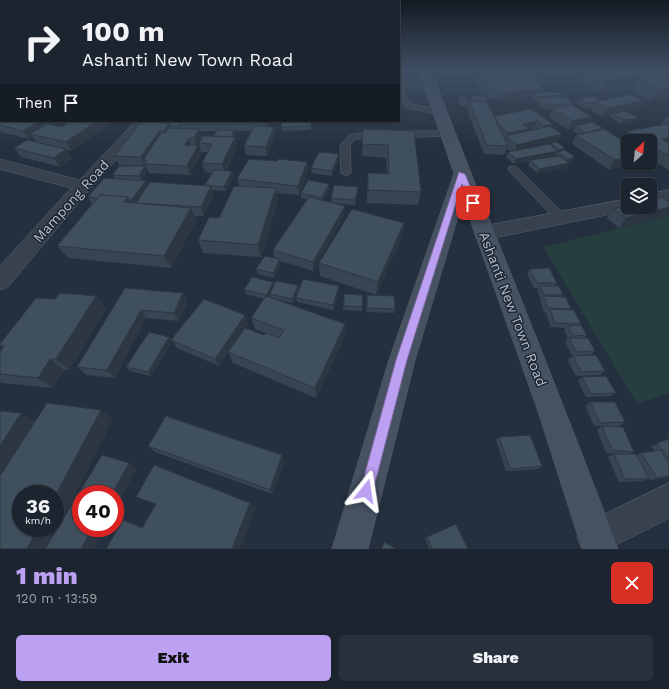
<!DOCTYPE html>
<html lang="en">
<head>
<meta charset="utf-8">
<style>
	:root { --surface:#1b242f; --page:#28303b; --text:#f1f3f6; --muted:#a0a4aa; --line:#39414b; --accent:#bca0f2 }
	body { margin:0; font-family:"Work Sans",sans-serif; background:var(--page); color:var(--text); height:100vh; display:flex; flex-direction:column; font-size:15px; white-space:nowrap }
	* { box-sizing:border-box; margin:0 }
	p { font-size:13px; color:var(--muted) }
	.icon { flex:none; width:22px; height:22px; fill:none; stroke:currentColor; stroke-width:2; stroke-linecap:round; stroke-linejoin:round }
	.map { position:relative; height:549px; overflow:hidden }
	.sheet { display:flex; flex-direction:column; background:var(--surface); flex:1 }
	.sheet>* { flex:none }
	.top-card { position:absolute; left:0px; top:0px; width:400px; height:122px; box-shadow:0 1px 3px #0004,0 0 0 1px var(--line); background:#1b242f; color:var(--text); overflow:hidden }
	.needle { width:26px; rotate:26deg }
	.buttons { position:absolute; left:621px; top:134px; display:grid; gap:8px }
	.buttons a { display:grid; place-items:center; width:36px; height:36px; border-radius:6px; background:var(--surface); box-shadow:0 1px 3px #0004,0 0 0 1px var(--line); font-size:20px }
	.speed { position:absolute; left:12px; top:485px; display:flex; gap:8px; font-size:20px; font-weight:700; text-align:center }
	.speed>* { display:grid; place-content:center; width:52px; height:52px; border-radius:50%; background:var(--surface); box-shadow:0 1px 3px #0004,0 0 0 1px var(--line); line-height:1 }
	.speed small { font-size:10px; font-weight:400 }
	.speed .limit { border:6px solid #d22; background:#fff; color:#111 }
	.pin { position:absolute; display:grid; place-items:center; width:34px; height:34px; color:#fff; margin:-17px; border-radius:8px; box-shadow:0 2px 6px #0006 }
	.me { position:absolute; width:44px; margin:-22px; rotate:15deg; stroke-linejoin:round; filter:drop-shadow(0 0 3px #0008) }
	.turn { display:flex; align-items:center; gap:14px; height:84px; padding:0 16px; font-size:18px }
	.turn .icon { width:52px; height:52px; stroke-width:2.5 }
	.turn b { display:block; font-size:28px; line-height:34px }
	.then { display:flex; align-items:center; height:38px; padding:0 16px; background:#0003; gap:8px; font-size:15px }
	.round { display:grid; place-items:center; flex:none; width:42px; height:42px; border-radius:6px; background:var(--page) }
	.head { display:flex; align-items:center; justify-content:space-between; height:68px; padding:0 16px }
	h1 { font-size:24px; font-weight:800; line-height:30px; color:var(--accent) }
	.action { display:flex; gap:8px; margin-top:auto; padding:8px 16px }
	.action a { flex:1; height:46px; border-radius:6px; background:var(--accent); color:#111; font-size:16px; font-weight:800; line-height:46px; text-align:center }
	.action a+a { background:var(--page); color:var(--text) }
	.map>svg:first-child { display:block }
	.green { fill:#263e40 }
	.lines { fill:none; stroke-linecap:round; stroke-linejoin:round }
	.lane-casing { stroke:#56606d; stroke-width:1 }
	.street-casing { stroke:#56606d; stroke-width:1 }
	.secondary-casing { stroke:#56606d; stroke-width:1 }
	.lane { fill:#38424f; fill-rule:evenodd }
	.street { fill:#38424f; fill-rule:evenodd }
	.secondary { fill:#465162; fill-rule:evenodd }
	.wall { fill:#374451; fill-rule:evenodd }
	.shaded-wall { fill:#2d3742 }
	.building { fill:#404f5e; stroke:#2d3742 }
	.route { fill:#bca0f2; stroke:#7a689d }
	.labels { text-anchor:middle; stroke-width:3; stroke-linejoin:round; paint-order:stroke }
	.street-label { font-size:14px; fill:#b4bdca; stroke:#1d2734 }
</style>
</head>
<body>
<div class="map">
<svg width="669" height="549" viewBox="0 0 669 549">
	<rect width="100%" height="100%" fill="#24303f"/>
	<polygon class="green" points="669,216 669,393 637,404 543,247"/>
	<g class="lines">
		<defs>
			<g id="lane">
				<path d="M399,83l4,2c1,4 1,10 3,13 8,13 30,5 39,14l-4,3 -34,-7 -8,-7z"/>
				<polygon points="448,131 453,134 451,136 355,139 350,145 351,173 346,176 341,173 340,145 349,135 366,132"/>
				<polygon points="513,166 517,167 565,215 567,218 565,221 557,221 509,171 508,169 509,167"/>
			</g>
			<g id="street">
				<polygon points="399,80 431,80 437,84 431,88 399,88"/>
				<polygon points="136,121 151,121 89,190 8,287 0,290 0,266 71,188 0,169 0,159 79,180"/>
				<polygon points="669,190 669,202 650,206 650,194"/>
				<polygon points="628,199 628,207 636,207 635,209 484,240 477,238 474,233 477,228 484,226"/>
				<polygon points="669,483 669,518 608,549 582,549 577,537 583,525"/>
			</g>
			<path id="secondary" d="M419,70h12c61,160 127,318 187,479h-36l-44,-138 -75,-211 -48,160 -47,189h-36l57,-189 65,-186z"/>
		</defs>
		<use href="#lane" class="lane-casing"/>
		<use href="#street" class="street-casing"/>
		<use href="#secondary" class="secondary-casing"/>
		<use href="#lane" class="lane"/>
		<use href="#street" class="street"/>
		<use href="#secondary" class="secondary"/>
	</g>
	<g class="wall">
		<polygon points="0,70 1,121 60,121 53,125 62,127 70,122 69,121 110,121 111,123 72,151 59,148 72,158 60,167 21,157 14,148 36,142 33,137 29,139 0,132"/>
		<polygon points="399,70 410,70 409,75 399,75"/>
		<polygon points="470,70 500,70 500,71 506,71 506,70 522,70 522,72 524,75 523,77 543,81 541,85 538,85 543,90 542,93 562,95 562,97 573,104 573,105 592,117 589,123 603,128 603,129 622,140 628,131 660,125 666,117 669,116 669,170 650,158 650,141 628,141 628,163 609,170 572,144 576,135 579,135 573,131 574,128 568,130 549,117 553,109 544,110 537,103 538,101 535,101 532,97 500,101 481,94 476,78 478,70 483,70"/>
		<polygon points="584,70 669,70 669,98 651,101 632,91 635,86 599,93 578,81"/>
		<path d="M472,96l16,4 -1,3 7,14 1,-1 36,-7 22,15 -2,3 7,16 7,5 -1,2 9,11 -5,2h1l-2,5 -30,5 -9,-8 2,-4 -16,3 -8,-7 2,-5 2,-1 -3,-2 -3,6 -20,-1 -17,-44 2,-9h2h-1zM556,155l-1,1 -17,3z"/>
		<polygon points="459,97 468,101 467,106 460,106 458,102"/>
		<polygon points="580,99 600,101 643,101 638,109 627,111 638,118 635,122 621,124 610,117 612,115 603,117 591,110 593,107 583,108 577,103"/>
		<path d="M164,121h105v2l-1,4h6l1,9 -8,20 -21,-1 -2,-9 7,-15h-17l1,4 -1,2h1l2,9 -11,25 8,5 -8,15 -13,-1 1,5 -10,21h-10l2,5 -25,47 -103,-10 -11,-12 35,-42 -4,-7 27,-19 -2,-3 34,-4 -5,9 4,1 2,5 57,-1 7,-12 -7,-1 -3,-9 6,-11h-7l-2,-8 -1,1 3,9 -11,21 -41,-2 -4,-8v1l-26,-1 -5,-9 42,-33zM200,131h18l-5,5 -11,1z"/>
		<polygon points="311,121 311,130 282,131 281,127"/>
		<polygon points="363,129 414,131 421,192 418,205 367,203 368,173 387,174 386,158 362,156"/>
		<polygon points="339,154 339,159 332,176 312,173 311,168"/>
		<polygon points="277,161 307,162 308,171 299,195 277,193 278,201 261,257 203,253 198,240 219,218 239,186 237,179"/>
		<polygon points="358,187 355,205 332,203 344,215 313,271 281,261 281,264 274,278 258,274 256,269 274,258 273,250 307,199 301,198 301,193 329,189 323,201 331,203 331,198"/>
		<polygon points="614,209 667,215 619,228 607,218"/>
		<polygon points="404,223 402,236 376,295 320,276 319,263"/>
		<polygon points="530,269 557,283 554,286 563,295 562,297 571,309 570,310 581,324 579,326 587,335 584,338 595,351 591,355 572,356 565,342 568,339 564,330 566,328 551,327 546,314 547,313 544,312 540,301 541,299 537,290 539,288 534,288 527,274"/>
		<polygon points="273,282 274,285 298,285 299,290 293,303 276,299 345,324 345,336 316,398 233,363 228,352 219,366 177,348 172,341 151,376 130,371 126,367 169,337 172,340 248,323 245,328 264,335 265,333 255,329 251,318 264,299 246,294 244,290"/>
		<polygon points="125,288 183,293 188,302 179,321 146,318 115,378 86,375 77,367"/>
		<polygon points="339,291 333,310 297,302 296,298"/>
		<polygon points="344,294 362,307 362,311 343,310"/>
		<polygon points="367,295 395,309 394,313 366,312"/>
		<polygon points="96,296 106,309 69,370 64,370 53,388 2,383 0,382 0,352 3,348 0,345 55,299"/>
		<polygon points="573,356 605,371 600,375 576,376 568,360"/>
		<polygon points="582,377 616,393 610,396 586,397 578,381"/>
		<polygon points="590,402 625,422 619,426 594,426 585,406"/>
		<polygon points="602,426 634,452 628,454 637,455 641,453 654,451 651,446 669,439 669,477 650,480 649,479 642,481 619,482 608,457 614,454 624,454 606,453 597,430"/>
		<polygon points="499,437 542,466 538,469 506,471 496,440"/>
		<polygon points="148,446 285,461 272,494 155,452"/>
		<polygon points="456,524 468,549 429,549 425,538"/>
	</g>
	<g class="shaded-wall">
		<polygon points="666,70 669,70 669,79 639,79 635,86 599,93 605,81"/>
		<polygon points="669,88 669,98 651,101 659,89"/>
		<polygon points="537,89 535,94 533,93 532,97 500,101 503,93"/>
		<rect x="0" y="93" width="1" height="15"/>
		<polygon points="643,101 638,109 615,114 613,113 612,115 603,117 607,108"/>
		<polygon points="592,117 587,125 575,126 574,128 568,130 572,121"/>
		<polygon points="638,118 635,122 621,124 624,120"/>
		<polygon points="40,121 60,121 36,135 30,134 33,137 29,139 23,131"/>
		<polygon points="97,121 110,121 111,123 72,151 66,142"/>
		<polygon points="266,121 269,121 269,123 267,131 266,123"/>
		<polygon points="537,121 533,130 529,131 526,138 507,137 508,133 523,124"/>
		<polygon points="169,123 172,132 167,139 164,131"/>
		<polygon points="180,124 181,128 180,131 179,126"/>
		<polygon points="553,124 549,133 540,135 544,126"/>
		<polygon points="274,127 275,136 267,156 266,147"/>
		<polygon points="199,129 202,138 199,143 198,145 201,154 190,175 187,166 197,147 194,138"/>
		<polygon points="160,130 163,139 147,160 143,160 145,165 145,166 141,157"/>
		<polygon points="234,130 235,135 231,145 230,140"/>
		<polygon points="562,134 558,143 550,143 549,145 514,154 517,145"/>
		<polygon points="648,135 637,138 635,141 634,141 637,137"/>
		<polygon points="235,137 237,146 224,173 222,164"/>
		<polygon points="189,138 192,147 185,145"/>
		<polygon points="669,138 669,145 662,139"/>
		<polygon points="565,148 563,153 557,152 556,155 514,164 516,159 558,151 559,150"/>
		<polygon points="66,149 72,158 60,167 54,158"/>
		<polygon points="339,154 339,159 332,176 332,171"/>
		<polygon points="575,157 573,161 565,164 568,159"/>
		<polygon points="628,157 628,163 634,163 609,170 615,160"/>
		<polygon points="307,162 308,171 299,195 298,186"/>
		<polygon points="569,163 567,168 537,173 539,169"/>
		<polygon points="145,166 147,171 142,180 139,176"/>
		<polygon points="232,171 234,176 226,191 224,187"/>
		<polygon points="146,181 150,190 136,209 131,200"/>
		<polygon points="329,184 329,189 322,202 322,198"/>
		<polygon points="211,186 214,195 204,216 201,207"/>
		<polygon points="276,188 278,201 261,257 258,245"/>
		<polygon points="128,197 135,210 124,202"/>
		<polygon points="345,206 344,215 313,271 313,262"/>
		<polygon points="669,207 669,212 667,215 619,228 626,218"/>
		<polygon points="191,208 196,221 171,268 164,256"/>
		<polygon points="404,223 402,236 376,295 378,282"/>
		<polygon points="280,259 281,264 274,278 273,273"/>
		<polygon points="273,282 274,287 270,294 270,295 268,300 267,295"/>
		<polygon points="298,285 299,290 293,303 292,299"/>
		<polygon points="339,286 339,291 333,310 333,305"/>
		<polygon points="183,293 188,302 179,321 174,313"/>
		<polygon points="96,296 106,309 69,370 56,359"/>
		<polygon points="141,310 146,318 115,378 107,370"/>
		<polygon points="245,315 248,323 219,366 215,359"/>
		<polygon points="345,324 345,336 316,398 315,388"/>
		<polygon points="169,337 172,341 151,376 148,372"/>
		<polygon points="50,359 64,370 53,388 38,378"/>
		<polygon points="101,410 113,420 48,549 27,549 38,528 55,528 55,496"/>
		<polygon points="21,413 37,422 0,485 0,446"/>
		<polygon points="282,455 285,461 272,494 270,490"/>
		<polygon points="129,463 137,468 115,510 115,494 112,494"/>
		<polygon points="250,503 256,508 240,549 232,549"/>
		<polygon points="123,520 136,524 154,532 142,528"/>
		<polygon points="93,528 105,528 94,549 81,549"/>
	</g>
	<g class="building">
		<rect x="0" y="70" width="1" height="23"/>
		<polygon points="478,70 509,72 515,79 526,79 537,89 503,93 484,85"/>
		<polygon points="508,70 522,70 522,71"/>
		<polygon points="584,70 666,70 605,81"/>
		<polygon points="509,72 522,72 524,75 512,75"/>
		<polygon points="669,74 669,88 659,89 639,79"/>
		<polygon points="537,75 543,81 533,81 543,90 536,91 537,89 526,79 522,79 519,77"/>
		<polygon points="558,92 562,95 537,97 533,93"/>
		<polygon points="631,94 643,101 607,108 596,102"/>
		<polygon points="472,96 485,96 488,100 474,101"/>
		<polygon points="459,97 466,97 468,101 461,101"/>
		<polygon points="566,97 573,104 546,105 539,98"/>
		<polygon points="587,97 595,97 600,101 596,102 595,102 586,103 580,99"/>
		<polygon points="469,101 487,102 508,146 487,145"/>
		<polygon points="572,105 592,117 572,121 553,109"/>
		<polygon points="0,108 1,108 1,121 40,121 23,131 0,125"/>
		<polygon points="531,109 553,124 544,126 537,121 523,124 529,129 508,133 499,125 495,116"/>
		<polygon points="626,111 638,118 624,120 613,113"/>
		<polygon points="71,121 97,121 66,142 30,134 47,124 62,127"/>
		<polygon points="157,121 180,121 179,122 180,124 179,126 170,126 169,123 156,123"/>
		<polygon points="180,121 266,121 266,123 179,122"/>
		<polygon points="282,121 311,121 311,126 281,127"/>
		<polygon points="141,122 169,123 164,131 160,130 141,157 114,156"/>
		<polygon points="592,122 603,128 586,133 575,126"/>
		<polygon points="666,124 669,125 669,138 662,139 669,143 669,156 650,145 650,141 643,141 637,138 648,135 637,137 628,131"/>
		<polygon points="254,126 274,127 266,147 244,146"/>
		<polygon points="550,126 562,134 517,145 506,136"/>
		<polygon points="169,128 199,129 194,138 189,138 185,145 198,145 187,166 145,164 147,160 143,160 161,133 165,133"/>
		<polygon points="363,129 414,131 421,192 368,190 368,173 389,174 388,145 362,144"/>
		<polygon points="604,129 628,144 628,157 615,160 576,135"/>
		<polygon points="218,130 234,130 231,137 213,136"/>
		<polygon points="203,136 235,137 222,164 202,163 212,144 199,143"/>
		<polygon points="27,140 66,149 54,158 14,148"/>
		<polygon points="557,142 565,148 559,150 550,143"/>
		<polygon points="549,144 558,151 516,159 508,152"/>
		<polygon points="565,150 575,157 568,159 557,152"/>
		<polygon points="319,152 339,154 332,171 311,168"/>
		<polygon points="560,156 569,163 539,169 530,160"/>
		<polygon points="249,159 277,161 278,159 307,162 298,186 237,179"/>
		<polygon points="119,166 145,166 139,176 113,175"/>
		<polygon points="214,170 232,171 224,187 205,185"/>
		<polygon points="104,178 146,181 131,200 129,200 128,197 100,195 98,198 88,197"/>
		<polygon points="308,180 329,184 322,198 301,193"/>
		<polygon points="150,182 211,186 201,207 136,203"/>
		<polygon points="334,185 358,187 355,200 331,198"/>
		<polygon points="234,186 276,188 258,245 198,240 209,217 219,218"/>
		<polygon points="100,195 128,197 124,202 191,208 164,256 57,246"/>
		<polygon points="309,197 345,206 313,262 273,250"/>
		<polygon points="662,197 669,202 669,207 626,218 614,209 628,205 628,207 650,207 650,200"/>
		<polygon points="352,209 404,223 378,282 319,263"/>
		<polygon points="265,256 280,259 273,273 256,269"/>
		<polygon points="549,268 557,283 537,283 530,269"/>
		<polygon points="252,277 273,282 267,295 244,290"/>
		<polygon points="303,279 339,286 333,305 296,298"/>
		<polygon points="276,281 298,285 292,299 270,294"/>
		<polygon points="540,286 559,286 563,295 544,295"/>
		<polygon points="125,288 183,293 174,313 141,310 107,370 77,367"/>
		<polygon points="60,293 96,296 56,359 50,359 38,378 0,374 0,352 4,346 0,345 0,344 36,298 55,299"/>
		<polygon points="344,294 363,295 362,307 344,306"/>
		<polygon points="367,295 394,296 395,309 367,308"/>
		<polygon points="266,296 345,324 315,388 228,352 245,328 264,335 266,333 279,338 284,330 251,318"/>
		<polygon points="543,296 566,297 571,309 548,308"/>
		<polygon points="204,299 245,315 215,359 171,340"/>
		<polygon points="550,309 574,310 581,324 555,323"/>
		<polygon points="581,325 587,335 573,336 568,326"/>
		<polygon points="149,332 169,337 148,372 126,367"/>
		<polygon points="569,338 588,338 595,351 576,352"/>
		<polygon points="596,355 605,371 581,372 573,356"/>
		<polygon points="606,376 616,393 591,394 582,377"/>
		<polygon points="590,402 615,402 625,422 600,423"/>
		<polygon points="47,403 101,410 55,496 55,494 21,494 21,528 38,528 27,549 0,549 0,476"/>
		<polygon points="0,411 21,413 0,446"/>
		<polygon points="166,416 282,455 270,490 148,446"/>
		<polygon points="602,426 623,427 634,452 612,450"/>
		<polygon points="530,435 542,466 510,469 499,437"/>
		<polygon points="669,439 669,458 657,443"/>
		<polygon points="660,450 669,463 669,476 657,478 641,453"/>
		<polygon points="614,454 636,454 649,479 625,479"/>
		<polygon points="102,455 129,463 112,494 81,494 81,528 93,528 81,549 45,549"/>
		<polygon points="154,465 250,503 232,549 106,549 123,520 142,528 156,504 136,497"/>
		<polygon points="456,524 468,549 432,549 427,537"/>
		<polygon points="384,542 397,549 382,549"/>
	</g>
	<linearGradient id="sky" x2="0" y2="1"><stop stop-color="#141a23"/><stop offset="0.48" stop-color="#3f4e63"/><stop offset="1" stop-color="#3f4e63" stop-opacity="0"/></linearGradient>
	<rect width="669" height="147" fill="url(#sky)"/>
	<polygon class="route" points="459,172 465,174 477,203 470,205 462,184 407,360 373,491 371,496 366,498 362,496 360,491 396,360"/>
	<g class="labels">
		<g class="street-label">
			<text transform="translate(71 201) rotate(-48)" y="5">Mampong Road</text>
			<text transform="translate(513 309) rotate(69)" y="5">Ashanti New Town Road</text>
		</g>
	</g>
</svg>
<div class="buttons">
<a><svg class="needle" viewBox="-14 -14 28 28"><path d="M0-13l5 13h-10z" fill="#e53935"/><path d="M0 13l5-13h-10z" fill="#a0a4aa"/></svg></a>
<a><svg class="icon" aria-label="layers" viewBox="0 0 24 24"><path d="M12 4l9 5-9 5-9-5zM3 14l9 5 9-5"/></svg></a>
</div>
<div class="speed"><div>36<small>km/h</small></div><div class="limit">40</div></div>
<div class="pin" style="left:473px;top:203px;background:#d93025"><svg class="icon" aria-label="arrive" viewBox="0 0 24 24"><path d="M6 21V4h12l-3 4 3 4H6"/></svg></div>
<svg class="me" style="left:366px;top:491px" viewBox="-20 -20 40 40"><path d="M0-17L14 15 0 8-14 15z" fill="#bca0f2" stroke="#fff" stroke-width="4"/></svg>
<div class="top-card">
<div class="turn"><svg class="icon" aria-label="right" viewBox="0 0 24 24"><path d="M7 20v-9h11M14 6l5 5-5 5"/></svg><div><b>100 m</b>Ashanti New Town Road</div></div>
<div class="then">Then<svg class="icon" aria-label="arrive" viewBox="0 0 24 24"><path d="M6 21V4h12l-3 4 3 4H6"/></svg></div>
</div>
</div>
<section class="sheet">
<div class="head"><div><h1>1 min</h1><p>120 m · 13:59</p></div><a class="round" style="background:#d93025;color:#fff"><svg class="icon" aria-label="close" viewBox="0 0 24 24"><path d="M6 6l12 12M18 6L6 18"/></svg></a></div>
<div class="action"><a>Exit</a><a>Share</a></div>
</section>
</body>
</html>
